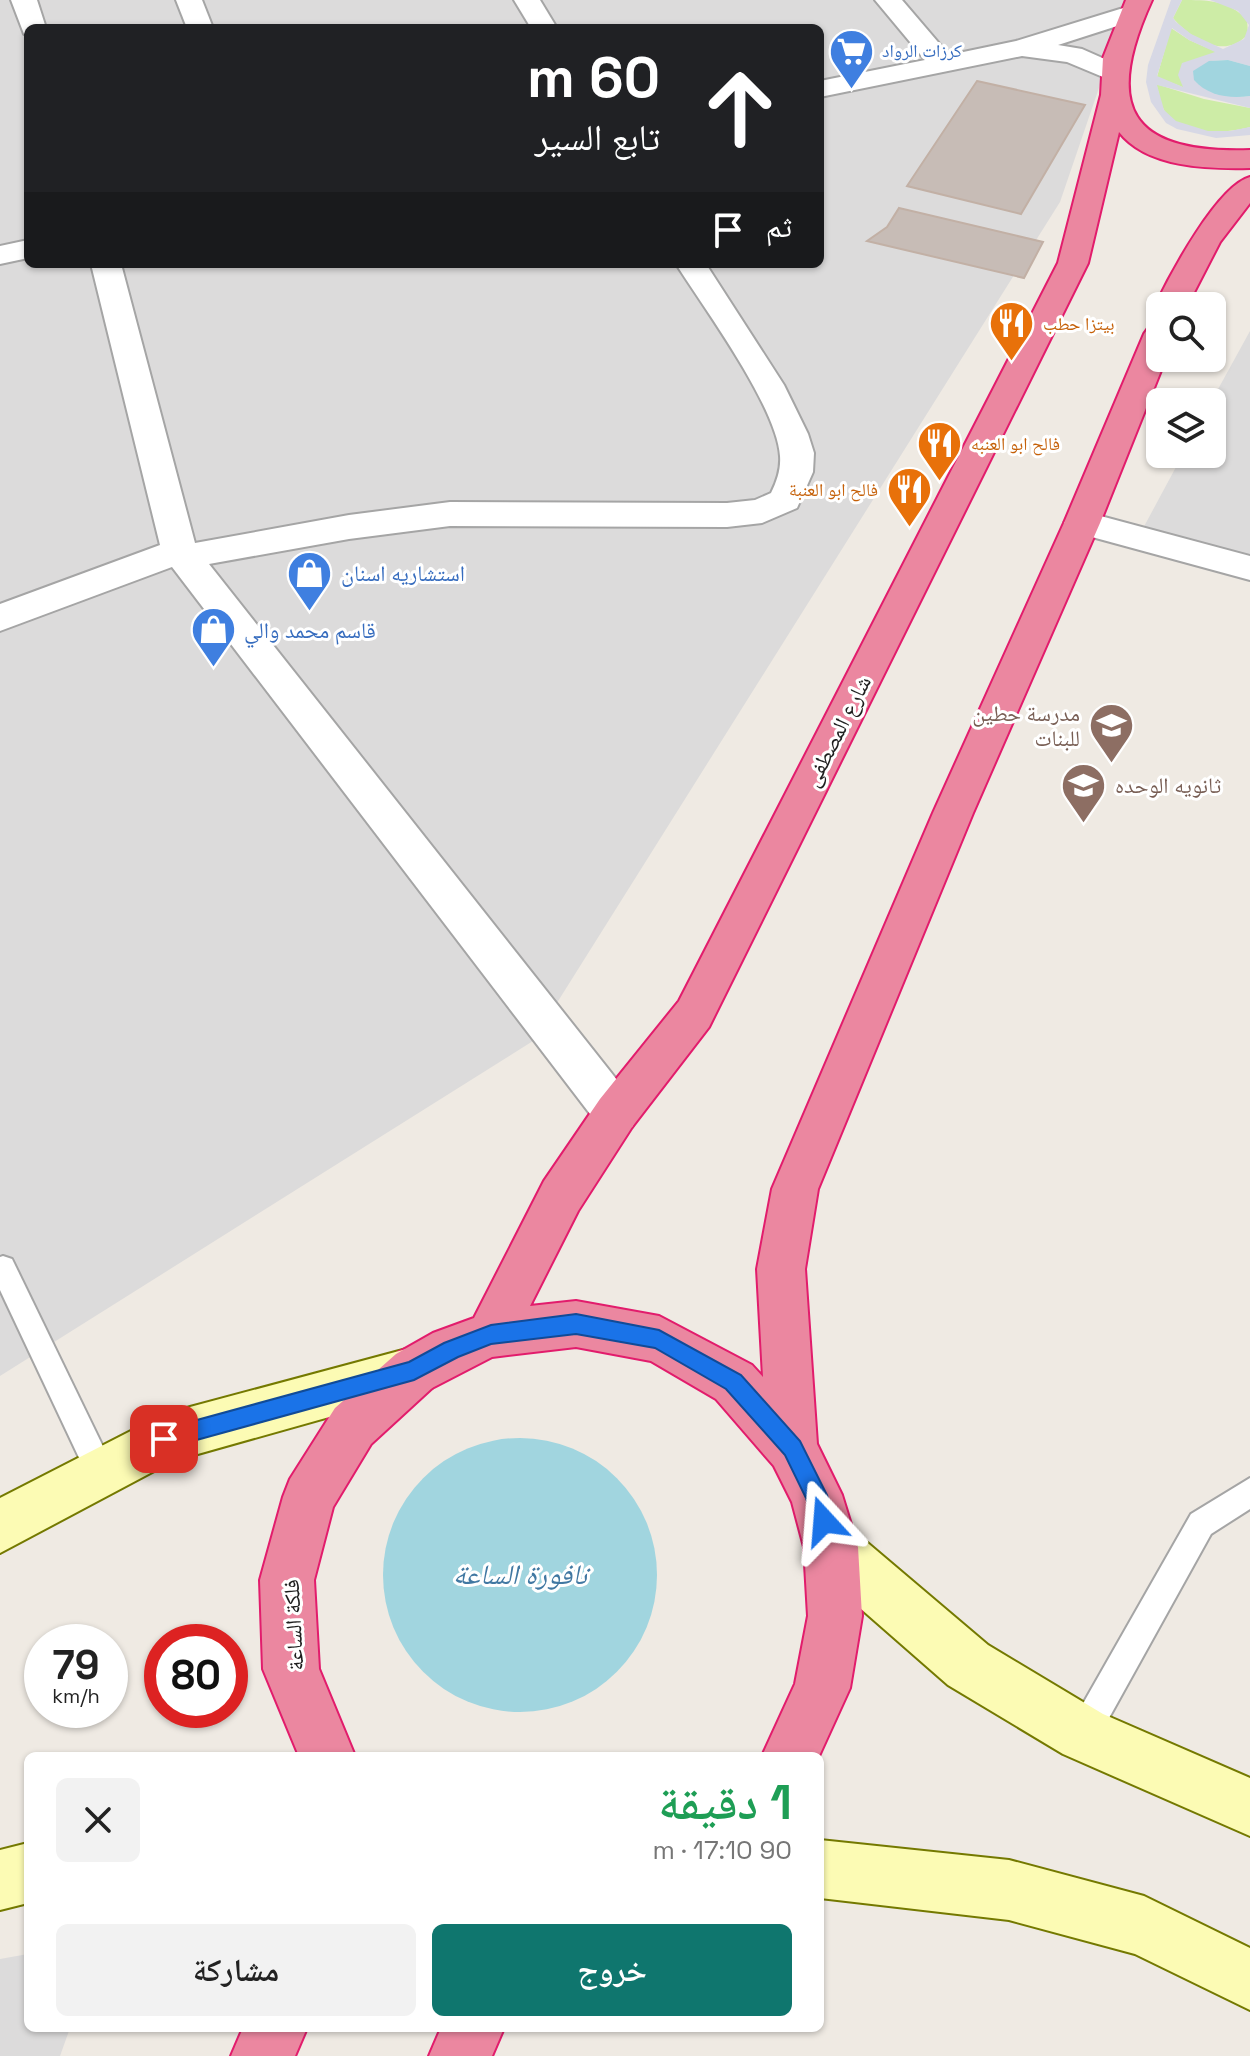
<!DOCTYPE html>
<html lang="ar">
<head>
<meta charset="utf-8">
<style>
	:root { --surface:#fff; --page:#f2f2f2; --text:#222; --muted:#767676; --accent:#0f766e }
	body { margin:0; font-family:"Space Grotesk","Noto Naskh Arabic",sans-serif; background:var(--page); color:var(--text); direction:rtl; height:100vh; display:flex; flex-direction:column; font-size:30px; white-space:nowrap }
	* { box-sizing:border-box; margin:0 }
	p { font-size:26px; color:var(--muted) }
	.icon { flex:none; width:44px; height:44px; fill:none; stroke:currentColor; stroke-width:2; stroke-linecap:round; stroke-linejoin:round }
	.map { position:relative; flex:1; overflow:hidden; direction:ltr }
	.drawer { position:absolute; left:24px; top:1752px; width:800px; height:280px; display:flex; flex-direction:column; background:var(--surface); border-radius:12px; box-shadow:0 2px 6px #0004; direction:rtl }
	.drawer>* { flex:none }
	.top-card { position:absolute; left:24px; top:24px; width:800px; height:244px; border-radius:12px; box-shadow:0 2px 6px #0004; direction:rtl; background:#202124; color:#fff; overflow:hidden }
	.controls { position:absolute; left:1146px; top:292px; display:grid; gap:16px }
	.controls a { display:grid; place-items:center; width:80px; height:80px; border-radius:12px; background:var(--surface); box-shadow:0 2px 6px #0004; font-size:40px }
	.speed { position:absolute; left:24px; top:1624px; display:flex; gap:16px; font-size:40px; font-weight:700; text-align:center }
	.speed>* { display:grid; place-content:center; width:104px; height:104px; border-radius:50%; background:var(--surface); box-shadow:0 2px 6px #0004; line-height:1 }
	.speed small { font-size:20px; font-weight:400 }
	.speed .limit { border:12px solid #d22; background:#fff; color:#111 }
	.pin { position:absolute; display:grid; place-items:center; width:68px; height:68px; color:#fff; margin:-34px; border-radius:16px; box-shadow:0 4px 12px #0006 }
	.me { position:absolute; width:88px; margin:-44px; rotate:341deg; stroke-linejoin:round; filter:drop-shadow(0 0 6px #0008) }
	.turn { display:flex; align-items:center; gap:28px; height:168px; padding:0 32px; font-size:36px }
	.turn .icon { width:104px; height:104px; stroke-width:2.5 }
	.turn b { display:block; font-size:56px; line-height:68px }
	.then { display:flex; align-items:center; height:76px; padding:0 32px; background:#0003; gap:16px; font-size:30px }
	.round { display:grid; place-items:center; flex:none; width:84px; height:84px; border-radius:12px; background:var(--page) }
	.summary { display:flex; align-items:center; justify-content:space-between; height:136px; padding:0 32px }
	h1 { font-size:48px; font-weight:600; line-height:60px; color:#1e9e55 }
	.button { display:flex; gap:16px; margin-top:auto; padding:16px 32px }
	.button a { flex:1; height:92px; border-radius:12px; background:var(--accent); color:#fff; font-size:32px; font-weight:600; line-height:92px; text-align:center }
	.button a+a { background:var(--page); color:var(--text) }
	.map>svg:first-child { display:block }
	.residential { fill:#dcdbdb; fill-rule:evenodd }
	.grass { fill:#cdeca6 }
	.plaza { fill:#d7d8e5; fill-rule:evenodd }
	.water { fill:#a1d5df }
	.building { fill:#c7bcb6; stroke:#c2b0a5; stroke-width:2 }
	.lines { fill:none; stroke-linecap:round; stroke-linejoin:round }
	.lane-casing { stroke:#a5a5a5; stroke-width:4 }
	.street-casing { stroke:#a5a5a5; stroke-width:4 }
	.secondary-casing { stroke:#747900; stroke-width:4 }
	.highway-casing { stroke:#e21c6c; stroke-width:4 }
	.lane { fill:#fff; fill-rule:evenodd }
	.street { fill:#fff; fill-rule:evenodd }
	.secondary { fill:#fcfbb4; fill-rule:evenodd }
	.highway { fill:#eb87a0; fill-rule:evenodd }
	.route { fill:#1a73e8; stroke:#114b97; stroke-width:2 }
	.labels { text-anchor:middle; stroke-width:6; stroke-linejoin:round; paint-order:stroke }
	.far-shop-label { font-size:18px; fill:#366cbe; stroke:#fff; text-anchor:start }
	.far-food-label { font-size:18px; fill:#c56008; stroke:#fff; text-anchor:start }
	.shop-label { font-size:22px; fill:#366cbe; stroke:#fff; text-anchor:start }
	.education-label { font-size:22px; fill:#785e54; stroke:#fff; text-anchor:end }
	.street-label { font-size:22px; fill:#1e1e1e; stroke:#fff }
	.near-water-label { font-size:28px; font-style:italic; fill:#4178a2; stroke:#fff }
</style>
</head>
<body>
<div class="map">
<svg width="1250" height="2056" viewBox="0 0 1250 2056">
	<rect width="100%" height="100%" fill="#efeae3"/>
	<g class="residential">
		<path d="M0,0h1129l-69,202 -527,839 -533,335zM28,28h792v236h-792z"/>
		<polygon points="1250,331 1250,562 1140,534 1183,454 1212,454 1211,402"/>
		<polygon points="28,1954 28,2028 70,2028 60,2056 0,2056 0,1959"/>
	</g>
	<g class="grass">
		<path d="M1182,0c25,0 47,0 65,20l1,14c-22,26 -56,6 -75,-16z"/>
		<polygon points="1171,28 1189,40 1219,53 1185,88 1157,77"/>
		<path d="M1156,84l48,15 46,9v19c-24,7 -72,9 -86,-17 -4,-8 -5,-18 -8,-26z"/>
	</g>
	<path class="plaza" d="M1171,0h11l-9,18 3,4 15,12 32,15 21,-10 5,-14 -11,-14 -28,-11h40v66l-22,-6 -19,1 32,36 9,-1v12l-93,-23 7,25 12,11 32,10h22l20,-4v8l-34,3 -39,-9 -11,-6 -15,-21 -5,-20 2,-17zM1172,28l17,12 26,12 -33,11 -4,12 5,12 -26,-11z"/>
	<g class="water">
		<path d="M1228,60l22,6v30c-20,3 -42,0 -56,-16l-1,-9 16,-10z"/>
		<circle cx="520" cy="1575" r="137"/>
	</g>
	<g class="building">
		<polygon points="977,81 1085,105 1021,214 907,186"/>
		<polygon points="899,208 1043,242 1024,278 867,241 887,227"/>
	</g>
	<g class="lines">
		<defs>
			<g id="lane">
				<polygon points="3,1256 12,1259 110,1461 114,1471 110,1481 100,1485 90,1481 0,1290 0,1257"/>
				<polygon points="1250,1478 1250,1509 1211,1534 1094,1745 1083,1749 1072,1745 1068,1734 1072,1723 1191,1514"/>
			</g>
			<g id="street">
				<polygon points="11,0 37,0 46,28 28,28 28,35 24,34"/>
				<polygon points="176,0 202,0 213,28 187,28"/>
				<polygon points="514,0 540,0 557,28 531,28"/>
				<polygon points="875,0 902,0 949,55 1016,41 1133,5 1142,8 1146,13 1142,18 1058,45 1082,49 1125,68 1129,74 1125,80 1115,82 1067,62 1022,56 820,97 820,81 925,60"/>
				<polygon points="28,240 28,258 0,264 0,246"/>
				<path d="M91,264h30l74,279 154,-28 101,-13 277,1 28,-3 16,-7c6,-12 10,-24 9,-37 -3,-49 -76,-148 -104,-192h30l78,121 24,49 6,19 -1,19 -16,36 -35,15 -35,4 -277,-1 -101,13 -140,25 423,535 7,14 -7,14 -16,6 -16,-6 -428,-560 -172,64v-27l160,-59z"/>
				<polygon points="1082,511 1250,556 1250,580 1070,531 1064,523 1070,515"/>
			</g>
			<g id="secondary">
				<polygon points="414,1347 432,1354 439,1371 432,1388 173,1461 0,1553 0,1498 164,1414"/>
				<polygon points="831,1520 850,1528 988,1645 1103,1714 1250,1778 1250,1836 1063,1754 948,1685 812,1566 804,1547 812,1528"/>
				<polygon points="820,1840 1009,1860 1144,1896 1250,1948 1250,2010 1135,1954 1009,1920 820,1898"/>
				<polygon points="28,1843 28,1903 0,1910 0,1850"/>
			</g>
			<g id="highway">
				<path d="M1126,0h26c-49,107 -23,154 98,150v18c-41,1 -103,0 -131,-36l-31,131 -379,764 -77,100 -54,84 -48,95 46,-5 83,15 93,49 11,12 -6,-108 15,-80 161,-376 131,-290 80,-189 5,-7 11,-3v34h6l-66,165 -127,290 -155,376 -13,80 12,175 25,51 16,52 4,69 -12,72 -31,68h-57l33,-72 13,-68 -4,-69 -12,-45 -18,-36 -58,-67 -65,-38 -75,-14 -84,10 -60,31 -61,56 -38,63 -19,73 5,89 36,87h-56l-36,-87 -3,-89 23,-83 7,-18 45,-71 61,-54 37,-21 41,-15 70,-137 56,-82 79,-98 379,-738 43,-168 2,-37z"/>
				<path d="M1250,177v26l-30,39 -33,64h-27v7l-5,-7c15,-31 62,-120 95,-129z"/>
				<polygon points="243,2028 307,2028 295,2056 231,2056"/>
				<polygon points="441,2028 504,2028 492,2056 429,2056"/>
			</g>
		</defs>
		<use href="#lane" class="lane-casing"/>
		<use href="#street" class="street-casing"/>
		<use href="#secondary" class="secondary-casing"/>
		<use href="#highway" class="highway-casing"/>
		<use href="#lane" class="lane"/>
		<use href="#street" class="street"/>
		<use href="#secondary" class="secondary"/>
		<use href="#highway" class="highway"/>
	</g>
	<polygon class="route" points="576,1314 659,1330 741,1375 800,1441 827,1495 835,1521 831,1529 824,1532 816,1529 806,1498 785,1455 726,1389 655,1348 576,1334 491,1344 458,1357 414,1380 164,1449 157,1446 154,1439 157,1432 164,1429 409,1362 444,1343 491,1325"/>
	<defs>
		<symbol id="supermarket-pin" viewBox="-11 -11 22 30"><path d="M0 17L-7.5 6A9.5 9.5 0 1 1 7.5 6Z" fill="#3f7fe0" stroke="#fff"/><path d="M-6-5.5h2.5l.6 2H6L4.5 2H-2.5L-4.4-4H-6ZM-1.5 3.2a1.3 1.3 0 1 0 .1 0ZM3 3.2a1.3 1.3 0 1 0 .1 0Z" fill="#fff"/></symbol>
		<symbol id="restaurant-pin" viewBox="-11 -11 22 30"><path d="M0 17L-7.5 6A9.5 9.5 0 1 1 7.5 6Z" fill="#e8710a" stroke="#fff"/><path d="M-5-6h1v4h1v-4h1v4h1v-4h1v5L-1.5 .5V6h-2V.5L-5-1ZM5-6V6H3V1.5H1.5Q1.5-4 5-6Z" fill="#fff"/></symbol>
		<symbol id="shop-pin" viewBox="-11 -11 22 30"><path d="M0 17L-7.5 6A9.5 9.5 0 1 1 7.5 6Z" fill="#3f7fe0" stroke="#fff"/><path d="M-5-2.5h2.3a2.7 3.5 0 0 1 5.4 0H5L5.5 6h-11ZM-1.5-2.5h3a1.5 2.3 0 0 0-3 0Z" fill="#fff"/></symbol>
		<symbol id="school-pin" viewBox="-11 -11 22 30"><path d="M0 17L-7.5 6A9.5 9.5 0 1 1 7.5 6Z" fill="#8d6e63" stroke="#fff"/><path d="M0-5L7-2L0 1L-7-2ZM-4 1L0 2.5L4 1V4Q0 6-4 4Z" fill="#fff"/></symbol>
	</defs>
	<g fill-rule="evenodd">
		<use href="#supermarket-pin" x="826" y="26" width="51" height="69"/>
		<use href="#restaurant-pin" x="986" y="298" width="51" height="69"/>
		<use href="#restaurant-pin" x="914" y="418" width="51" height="69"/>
		<use href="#restaurant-pin" x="884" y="464" width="51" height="69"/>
		<use href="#shop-pin" x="284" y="548" width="51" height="69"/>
		<use href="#shop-pin" x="188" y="604" width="51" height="69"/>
		<use href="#school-pin" x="1086" y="700" width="51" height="69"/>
		<use href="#school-pin" x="1058" y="760" width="51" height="69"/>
	</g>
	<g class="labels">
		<g class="far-shop-label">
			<text x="882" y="57">كرزات الرواد</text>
		</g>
		<g class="far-food-label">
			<text x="1043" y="330">بيتزا حطب</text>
			<text x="971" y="450">فالح ابو العنبه</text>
			<text x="878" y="496" text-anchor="end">فالح ابو العنبة</text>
		</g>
		<g class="shop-label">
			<text x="341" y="581">استشاريه اسنان</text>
			<text x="244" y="638">قاسم محمد والي</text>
		</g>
		<g class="education-label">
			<text x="1080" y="721">مدرسة حطين<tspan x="1080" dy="25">للبنات</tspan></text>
			<text x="1115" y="793" text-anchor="start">ثانويه الوحده</text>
		</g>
		<g class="street-label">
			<text transform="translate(837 731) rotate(-63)" y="8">شارع المصطفى</text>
			<text transform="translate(293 1625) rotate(-93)" y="8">فلكة الساعة</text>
		</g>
		<g class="near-water-label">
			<text x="520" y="1584">نافورة الساعة</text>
		</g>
	</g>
</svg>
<div class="controls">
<a><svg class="icon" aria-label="search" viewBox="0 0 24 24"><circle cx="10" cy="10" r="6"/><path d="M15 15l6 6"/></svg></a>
<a><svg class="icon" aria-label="layers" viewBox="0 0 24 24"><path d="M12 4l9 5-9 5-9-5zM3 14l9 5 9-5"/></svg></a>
</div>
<div class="speed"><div>79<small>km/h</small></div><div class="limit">80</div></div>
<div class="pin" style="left:164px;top:1439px;background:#d93025"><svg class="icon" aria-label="arrive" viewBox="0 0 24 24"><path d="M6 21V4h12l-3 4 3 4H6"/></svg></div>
<svg class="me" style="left:824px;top:1521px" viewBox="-20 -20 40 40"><path d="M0-17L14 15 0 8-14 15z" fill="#1a73e8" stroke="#fff" stroke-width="4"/></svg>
<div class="top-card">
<div class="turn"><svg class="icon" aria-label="ahead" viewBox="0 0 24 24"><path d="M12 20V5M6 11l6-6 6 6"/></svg><div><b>60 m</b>تابع السير</div></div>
<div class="then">ثم<svg class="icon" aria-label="arrive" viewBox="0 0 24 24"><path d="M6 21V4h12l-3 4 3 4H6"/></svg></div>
</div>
<section class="drawer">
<div class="summary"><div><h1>1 دقيقة</h1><p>90 m · 17:10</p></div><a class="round"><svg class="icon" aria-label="close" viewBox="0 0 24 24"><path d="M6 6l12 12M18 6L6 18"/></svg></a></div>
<div class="button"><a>خروج</a><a>مشاركة</a></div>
</section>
</div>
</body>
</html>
